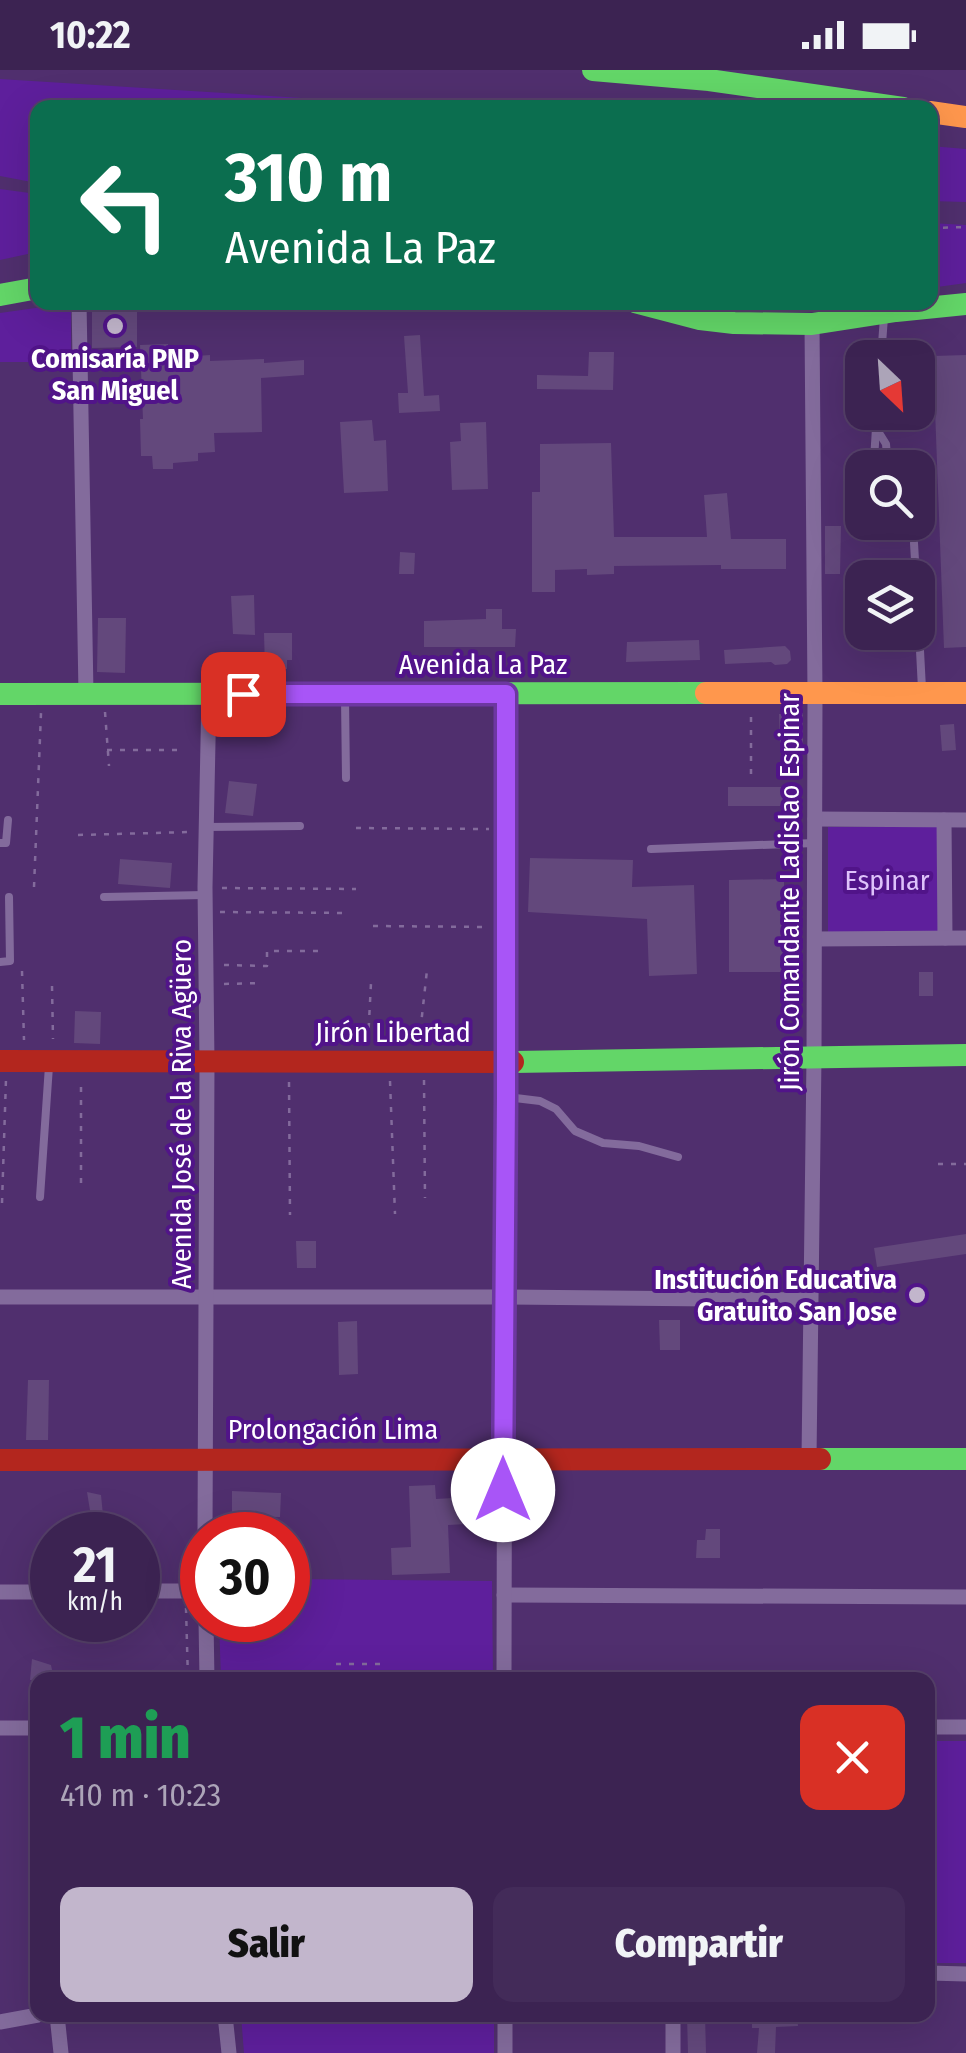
<!DOCTYPE html>
<html lang="es">
<head>
<meta charset="utf-8">
<style>
	:root { --surface:#3c2352; --page:#432b59; --text:#f1f3f6; --muted:#aca4b8; --line:#554069; --accent:#c2b6cc }
	body { margin:0; font-family:"Fira Sans Condensed",sans-serif; background:var(--page); color:var(--text); height:100vh; display:flex; flex-direction:column; font-size:38px; white-space:nowrap }
	* { box-sizing:border-box; margin:0 }
	p { font-size:32px; color:var(--muted) }
	.icon { flex:none; width:55px; height:55px; fill:none; stroke:currentColor; stroke-width:2; stroke-linecap:round; stroke-linejoin:round }
	.map { position:relative; flex:1; overflow:hidden }
	.side { position:absolute; left:30px; top:1602px; width:905px; height:350px; display:flex; flex-direction:column; background:var(--surface); border-radius:20px; box-shadow:0 10px 40px #0002,0 0 0 2px var(--line) }
	.side>* { flex:none }
	.hud { position:absolute; left:30px; top:30px; width:908px; height:210px; border-radius:20px; box-shadow:0 10px 40px #0002,0 0 0 2px var(--line); background:#0b6e4f; color:#fff; overflow:hidden }
	.needle { width:65px; rotate:155deg }
	.controls { position:absolute; left:845px; top:270px; display:grid; gap:20px }
	.controls a { display:grid; place-items:center; width:90px; height:90px; border-radius:20px; background:var(--surface); box-shadow:0 10px 40px #0002,0 0 0 2px var(--line); font-size:50px }
	.speed { position:absolute; left:30px; top:1442px; display:flex; gap:20px; font-size:50px; font-weight:700; text-align:center }
	.speed>* { display:grid; place-content:center; width:130px; height:130px; border-radius:50%; background:var(--surface); box-shadow:0 10px 40px #0002,0 0 0 2px var(--line); line-height:1 }
	.speed small { font-size:25px; font-weight:400 }
	.speed .limit { border:15px solid #d22; background:#fff; color:#111 }
	.pin { position:absolute; display:grid; place-items:center; width:85px; height:85px; color:#fff; margin:-42px; border-radius:20px; box-shadow:0 5px 15px #0006 }
	.me { position:absolute; width:110px; margin:-55px; rotate:0deg; stroke-linejoin:round; filter:drop-shadow(0 0 8px #0008) }
	.turn { display:flex; align-items:center; gap:35px; height:210px; padding:0 30px; font-size:45px }
	.turn .icon { width:130px; height:130px; stroke-width:2.5 }
	.turn b { display:block; font-size:70px; line-height:85px }
	.round { display:grid; place-items:center; flex:none; width:105px; height:105px; border-radius:20px; background:var(--page) }
	.summary { display:flex; align-items:center; justify-content:space-between; height:170px; padding:0 30px }
	h1 { font-size:60px; font-weight:800; line-height:75px; color:#1e9e55 }
	.cta { display:flex; gap:20px; margin-top:auto; padding:20px 30px }
	.cta a { flex:1; height:115px; border-radius:20px; background:var(--accent); color:#111; font-size:40px; font-weight:800; line-height:115px; text-align:center }
	.cta a+a { background:var(--page); color:var(--text) }
	.status { display:flex; justify-content:space-between; align-items:center; height:70px; padding:0 50px; background:var(--surface); direction:ltr }
	.status svg { height:28px; fill:currentColor }
	.map>svg:first-child { display:block }
	.green { fill:#5e1f9c }
	.building { fill:#63487c }
	.lines { fill:none; stroke-linecap:round; stroke-linejoin:round }
	.path { stroke:#836b9c; stroke-width:2.5; stroke-dasharray:5 8; stroke-linecap:butt }
	.lane { stroke:#836b9c; stroke-width:8 }
	.street { stroke:#836b9c; stroke-width:15 }
	.fast { stroke:#63d668; stroke-width:22 }
	.slow { stroke:#ff974d; stroke-width:22 }
	.jam { stroke:#b3261e; stroke-width:22 }
	.route-casing { stroke:#6d37a1; stroke-width:25 }
	.route { stroke:#a855f7; stroke-width:18 }
	.poi-dot { fill:#c2b6cc; stroke:#511489; stroke-width:4 }
	.labels { text-anchor:middle; stroke-width:8; stroke-linejoin:round; paint-order:stroke }
	.poi-label { font-size:28px; font-weight:bold; fill:#fff; stroke:#511489 }
	.street-label { font-size:28px; fill:#fff; stroke:#511489 }
	.park-label { font-size:28px; fill:#dec2fb; stroke:#511489 }
</style>
</head>
<body>
<div class="status"><b>10:22</b><svg viewBox="0 0 49 12"><path d="M0 12V9h3v3zM5 12V6h3v6zM10 12V3h3v9zM15 12V0h3v12zM26 1h20v11H26zM47 4h2v5h-2z"/></svg></div>
<div class="map">
<svg width="966" height="1983" viewBox="0 0 966 1983">
	<rect width="100%" height="100%" fill="#502f6e"/>
	<g class="green">
		<polygon points="0,9 448,37 38,38 37,113 0,106"/>
		<polygon points="930,76 966,79 966,132 930,131"/>
		<polygon points="0,119 37,124 37,182 0,190"/>
		<polygon points="930,153 966,155 966,213 930,218"/>
		<polygon points="71,233 71,292 0,292 0,243"/>
		<polygon points="946,756 946,863 828,864 828,757"/>
		<polygon points="288,1509 492,1511 493,1610 221,1610 219,1550 288,1550"/>
		<rect x="928" y="1671" width="38" height="222"/>
		<polygon points="241,1945 494,1945 494,1983 244,1983"/>
	</g>
	<g class="building">
		<polygon points="92,232 137,234 137,277 92,278"/>
		<polygon points="420,265 424,326 439,325 440,341 399,343 398,323 408,323 404,266"/>
		<polygon points="168,274 168,279 195,277 196,286 210,285 210,291 264,289 264,293 304,290 304,305 261,308 262,362 214,363 215,382 198,383 198,391 173,393 173,399 153,399 152,386 141,386 140,349 143,349 140,275"/>
		<polygon points="589,282 614,282 613,320 537,319 537,305 588,306"/>
		<polygon points="966,285 966,577 944,578 933,286"/>
		<polygon points="372,350 374,371 386,370 388,421 344,423 340,352"/>
		<polygon points="486,352 488,419 452,420 450,372 461,371 460,353"/>
		<polygon points="611,373 614,467 707,467 704,425 727,423 731,469 786,469 786,499 721,499 721,495 614,496 614,504 587,505 587,499 555,500 555,522 532,522 532,422 540,422 540,374"/>
		<polygon points="825,456 841,456 840,504 825,504"/>
		<polygon points="400,482 415,483 414,504 399,504"/>
		<polygon points="254,525 255,565 233,564 231,526"/>
		<polygon points="486,539 502,539 502,559 516,559 515,577 424,577 424,551 486,549"/>
		<polygon points="98,548 126,548 125,603 97,602"/>
		<polygon points="264,563 292,563 292,590 287,590 287,599 265,600"/>
		<polygon points="699,570 700,590 626,592 627,572"/>
		<polygon points="785,576 790,581 791,590 787,594 775,595 771,592 725,594 724,580"/>
		<polygon points="803,643 803,673 780,673 779,644"/>
		<polygon points="954,654 956,680 942,681 940,655"/>
		<polygon points="229,711 257,714 253,746 225,743"/>
		<rect x="728" y="717" width="63" height="19"/>
		<polygon points="530,788 633,790 632,817 694,815 697,904 649,906 647,849 528,842"/>
		<polygon points="120,789 172,793 170,818 118,814"/>
		<polygon points="784,809 784,902 729,902 729,810"/>
		<rect x="919" y="902" width="14" height="24"/>
		<polygon points="75,941 101,942 100,974 74,973"/>
		<polygon points="966,1164 966,1184 877,1197 874,1178"/>
		<polygon points="296,1171 316,1171 316,1198 297,1198"/>
		<polygon points="659,1250 680,1250 680,1280 660,1280"/>
		<polygon points="357,1251 358,1304 339,1305 338,1252"/>
		<polygon points="28,1310 49,1310 48,1370 26,1370"/>
		<polygon points="435,1415 436,1429 485,1426 486,1453 448,1455 450,1503 392,1505 391,1478 411,1477 409,1416"/>
		<polygon points="232,1421 281,1423 280,1447 232,1446"/>
		<polygon points="87,1422 101,1425 105,1465 94,1465"/>
		<polygon points="706,1459 720,1459 720,1488 696,1488 697,1470 705,1470"/>
		<polygon points="32,1589 51,1595 54,1610 30,1610"/>
		<polygon points="687,1945 705,1945 706,1983 688,1983"/>
		<polygon points="752,1945 797,1945 798,1956 776,1957 775,1983 757,1983 759,1958 752,1958"/>
	</g>
	<g class="lines">
		<g class="path">
			<polyline points="930,158 966,157"/>
			<polyline points="105,642 109,696"/>
			<polyline points="107,680 179,680"/>
			<polyline points="751,704 751,646"/>
			<polyline points="356,758 489,759"/>
			<polyline points="78,765 191,762"/>
			<polyline points="34,817 41,643"/>
			<polyline points="222,818 356,819"/>
			<polyline points="220,842 349,843"/>
			<polyline points="373,856 487,857"/>
			<polyline points="224,895 267,896 267,881 322,881"/>
			<polyline points="22,901 24,970"/>
			<polyline points="224,914 263,913"/>
			<polyline points="52,916 53,969"/>
			<polyline points="368,971 371,913"/>
			<polyline points="419,973 427,900"/>
			<polyline points="424,1010 425,1128"/>
			<polyline points="390,1011 395,1144"/>
			<polyline points="289,1012 290,1145"/>
			<polyline points="938,1094 966,1094"/>
			<polyline points="81,1113 81,1010"/>
			<polyline points="2,1133 6,1009"/>
			<polyline points="186,1538 188,1610"/>
			<polyline points="336,1594 380,1594"/>
		</g>
		<g class="lane">
			<polyline points="881,288 884,247"/>
			<polyline points="876,358 886,374 888,398"/>
			<polyline points="874,390 877,342"/>
			<polyline points="918,404 922,404"/>
			<polyline points="914,473 916,508"/>
			<polyline points="918,542 922,619"/>
			<polyline points="345,628 346,708"/>
			<polyline points="206,757 300,756"/>
			<polyline points="0,773 6,773 8,750"/>
			<polyline points="651,779 815,773"/>
			<polyline points="104,827 204,825"/>
			<polyline points="0,892 10,891 9,827"/>
			<polyline points="507,1027 540,1031 556,1039 575,1061 603,1073 639,1076 678,1087"/>
			<polyline points="40,1127 49,996"/>
		</g>
		<g class="street">
			<polyline points="79,232 86,623"/>
			<polyline points="815,749 966,750"/>
			<polyline points="944,750 945,868"/>
			<polyline points="815,869 966,868"/>
			<polyline points="0,1227 504,1227 810,1230"/>
			<polyline points="809,1389 814,987 815,624 812,254"/>
			<polyline points="205,1465 207,993 205,817 209,624"/>
			<polyline points="138,1521 202,1521"/>
			<polyline points="0,1522 52,1522"/>
			<polyline points="504,1525 966,1527"/>
			<polyline points="206,1550 207,1610"/>
			<polyline points="504,1610 506,624"/>
			<polyline points="928,1657 966,1657"/>
			<polyline points="0,1658 38,1658"/>
			<polyline points="928,1903 966,1904"/>
			<polyline points="57,1945 61,1983"/>
			<polyline points="225,1945 229,1983"/>
			<polyline points="673,1945 673,1983"/>
			<polyline points="0,1952 38,1945"/>
			<polyline points="505,1983 505,1945"/>
		</g>
		<g class="fast">
			<polyline points="593,0 709,10 903,38"/>
			<polyline points="0,225 38,218"/>
			<polyline points="635,232 700,249 734,253 812,254 896,241 966,234"/>
			<polyline points="0,624 706,623"/>
			<polyline points="513,992 966,985"/>
			<polyline points="820,1389 966,1389"/>
		</g>
		<g class="slow">
			<polyline points="930,42 966,47"/>
			<polyline points="706,623 966,623"/>
		</g>
		<g class="jam">
			<polyline points="0,991 513,992"/>
			<polyline points="0,1390 820,1389"/>
		</g>
	</g>
	<g class="lines">
		<defs>
			<polyline id="route" points="243,624 506,624 506,1027 503,1420"/>
		</defs>
		<use href="#route" class="route-casing"/>
		<use href="#route" class="route"/>
	</g>
	<g class="poi-dot">
		<circle cx="115" cy="256" r="10"/>
		<circle cx="917" cy="1225" r="10"/>
	</g>
	<g class="labels">
		<g class="poi-label">
			<text x="115" y="298">Comisaría PNP<tspan x="115" dy="32">San Miguel</tspan></text>
			<text x="897" y="1219" text-anchor="end">Institución Educativa<tspan x="897" dy="32">Gratuito San Jose</tspan></text>
		</g>
		<g class="street-label">
			<text x="483" y="604">Avenida La Paz</text>
			<text transform="translate(789 822) rotate(-90)" y="10">Jirón Comandante Ladislao Espinar</text>
			<text x="393" y="972">Jirón Libertad</text>
			<text transform="translate(181 1044) rotate(-90)" y="10">Avenida José de la Riva Agüero</text>
			<text x="333" y="1369">Prolongación Lima</text>
		</g>
		<g class="park-label">
			<text x="887" y="820">Espinar</text>
		</g>
	</g>
</svg>
<div class="controls">
<a><svg class="needle" viewBox="-14 -14 28 28"><path d="M0-13l5 13h-10z" fill="#e53935"/><path d="M0 13l5-13h-10z" fill="#aca4b8"/></svg></a>
<a><svg class="icon" aria-label="search" viewBox="0 0 24 24"><circle cx="10" cy="10" r="6"/><path d="M15 15l6 6"/></svg></a>
<a><svg class="icon" aria-label="layers" viewBox="0 0 24 24"><path d="M12 4l9 5-9 5-9-5zM3 14l9 5 9-5"/></svg></a>
</div>
<div class="speed"><div>21<small>km/h</small></div><div class="limit">30</div></div>
<div class="pin" style="left:243px;top:624px;background:#d93025"><svg class="icon" aria-label="arrive" viewBox="0 0 24 24"><path d="M6 21V4h12l-3 4 3 4H6"/></svg></div>
<svg class="me" style="left:503px;top:1420px" viewBox="-20 -20 40 40"><circle r="19" fill="#fff"/><path d="M0-13L10 11 0 6-10 11z" fill="#a855f7"/></svg>
<div class="hud">
<div class="turn"><svg class="icon" aria-label="left" viewBox="0 0 24 24"><path d="M17 20v-9H6M10 6l-5 5 5 5"/></svg><div><b>310 m</b>Avenida La Paz</div></div>
</div>
<section class="side">
<div class="summary"><div><h1>1 min</h1><p>410 m · 10:23</p></div><a class="round" style="background:#d93025;color:#fff"><svg class="icon" aria-label="close" viewBox="0 0 24 24"><path d="M6 6l12 12M18 6L6 18"/></svg></a></div>
<div class="cta"><a>Salir</a><a>Compartir</a></div>
</section>
</div>
</body>
</html>
